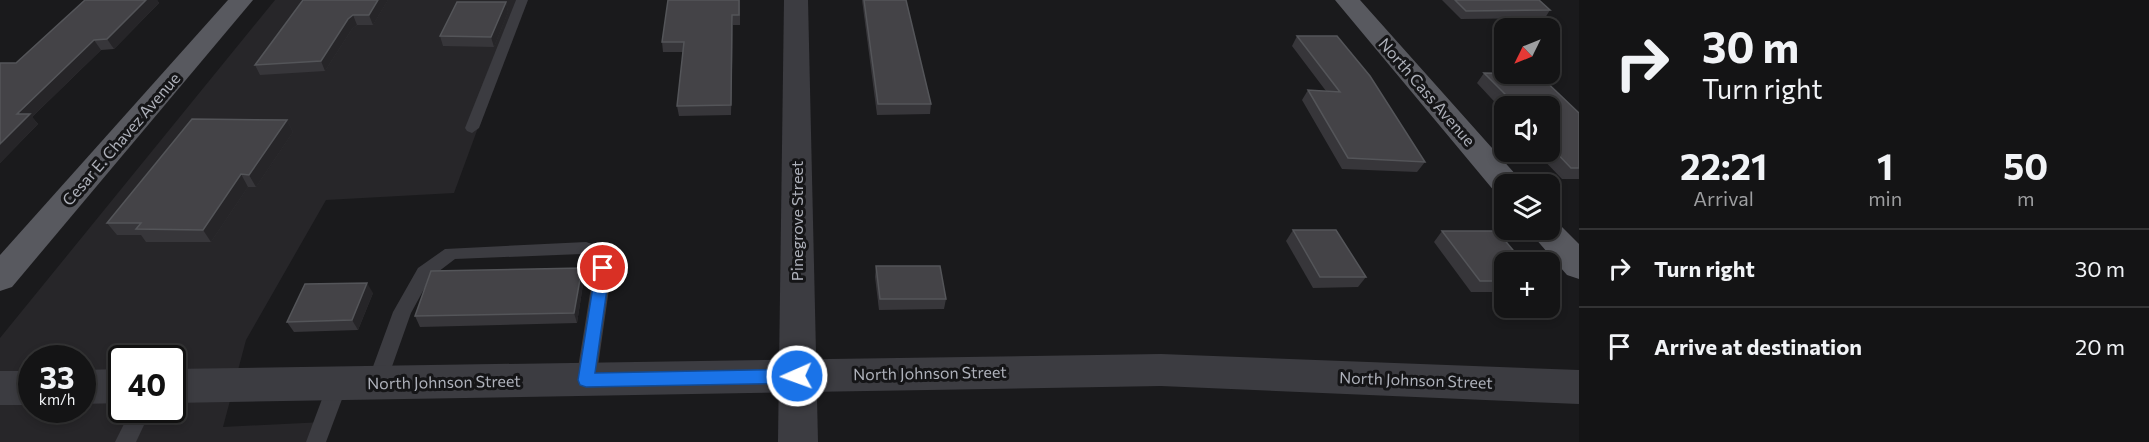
<!DOCTYPE html>
<html lang="en">
<head>
<meta charset="utf-8">
<style>
	:root { --surface:#141415; --page:#1d1d1e; --text:#f1f3f6; --muted:#9d9ea0; --line:#333334 }
	body { margin:0; font-family:Commissioner,sans-serif; background:var(--page); color:var(--text); height:100vh; display:flex; flex-direction:column; font-size:22px; white-space:nowrap }
	* { box-sizing:border-box; margin:0 }
	p { font-size:20px; color:var(--muted) }
	.icon { flex:none; width:33px; height:33px; fill:none; stroke:currentColor; stroke-width:2; stroke-linecap:round; stroke-linejoin:round }
	.map { position:relative; flex:1; overflow:hidden }
	.drawer { display:flex; flex-direction:column; background:var(--surface); width:570px }
	.drawer>* { flex:none }
	.top-card { background:#141415; color:var(--text); overflow:hidden }
	.needle { width:39px; rotate:227deg }
	.buttons { position:absolute; left:1494px; top:18px; display:grid; gap:12px }
	.buttons a { display:grid; place-items:center; width:66px; height:66px; border-radius:12px; background:var(--surface); box-shadow:0 3px 9px #0003,0 0 0 2px var(--line); font-size:30px }
	.speed { position:absolute; left:18px; top:345px; display:flex; gap:12px; font-size:30px; font-weight:700; text-align:center }
	.speed>* { display:grid; place-content:center; width:78px; height:78px; border-radius:50%; background:var(--surface); box-shadow:0 3px 9px #0003,0 0 0 2px var(--line); line-height:1 }
	.speed small { font-size:15px; font-weight:400 }
	.speed .limit { border:3px solid #111; border-radius:9px; background:#fff; color:#111 }
	.pin { position:absolute; display:grid; place-items:center; width:51px; height:51px; color:#fff; margin:-26px; border:3px solid #fff; border-radius:50%; box-shadow:0 2px 6px #0007 }
	.me { position:absolute; width:66px; margin:-33px; rotate:268deg; stroke-linejoin:round; filter:drop-shadow(0 0 4px #0008) }
	.turn { display:flex; align-items:center; gap:21px; height:126px; padding:0 24px; font-size:27px }
	.turn .icon { width:78px; height:78px; stroke-width:2.5 }
	.turn b { display:block; font-size:42px; line-height:51px }
	.eta { display:flex; justify-content:space-evenly; align-items:center; height:102px; text-align:center }
	.eta b { font-size:36px; font-weight:700; line-height:42px }
	ul { padding:0; list-style:none }
	li { display:flex; align-items:center; gap:18px; height:78px; padding:0 24px; border-top:2px solid var(--line) }
	li div { flex:1 }
	li b { display:block; font-size:22px }
	li em { font-style:normal }
	main { display:flex; flex:1; min-height:0 }
	.map>svg:first-child { display:block }
	.built { fill:#272629; fill-rule:evenodd }
	.lines { fill:none; stroke-linecap:round; stroke-linejoin:round }
	.service { fill:#3c3c41; fill-rule:evenodd }
	.minor { fill:#3c3c41; fill-rule:evenodd }
	.tertiary { fill:#3c3c41; fill-rule:evenodd }
	.primary { fill:#58595f; fill-rule:evenodd }
	.wall { fill:#37363a }
	.shaded-wall { fill:#262528 }
	.building { fill:#444347; stroke:#545559; stroke-width:1.5 }
	.route { fill:#1a73e8; stroke:#114b97; stroke-width:1.5 }
	.labels { text-anchor:middle; stroke-width:6; stroke-linejoin:round; paint-order:stroke }
	.street-label { font-size:16px; fill:#aeb1ba; stroke:#151517 }
</style>
</head>
<body>
<main>
<div class="map">
<svg width="1579" height="442" viewBox="0 0 1579 442">
	<rect width="100%" height="100%" fill="#1a1a1c"/>
	<path class="built" d="M275,0h250l-71,193 -128,7 -80,140 -23,87 101,-5 -9,20h-315v-104zM32,358h50v52h-50zM122,358h50v52h-50z"/>
	<g class="lines">
		<g class="service">
			<polygon points="516,0 528,0 479,128 472,133 467,131 465,128"/>
			<polygon points="586,242 592,244 612,268 596,380 593,386 586,388 579,386 576,380 594,269 582,254 455,259 430,278 411,313 384,389 377,391 370,389 367,383 393,312 418,268 445,249"/>
			<polygon points="338,375 345,377 348,383 326,442 306,442 328,383 331,377"/>
			<polygon points="131,410 151,410 136,442 115,442"/>
		</g>
		<polygon class="minor" points="784,0 808,0 818,442 778,442"/>
		<g class="tertiary">
			<polygon points="1161,354 1579,370 1579,404 1161,386 172,403 172,369"/>
			<polygon points="122,369 122,403 82,404 82,370"/>
			<rect x="0" y="371" width="32" height="34"/>
		</g>
		<g class="primary">
			<polygon points="228,0 253,0 12,287 0,291 0,255"/>
			<polygon points="1335,0 1360,0 1517,176 1521,184 1504,184 1504,194 1495,192"/>
			<polygon points="1550,219 1557,222 1579,244 1579,279 1567,275 1528,230 1550,230"/>
		</g>
	</g>
	<g class="wall">
		<polygon points="85,0 157,0 159,3 114,49 101,50 32,117 38,124 0,163 0,63 16,63"/>
		<polygon points="303,0 388,0 373,25 357,25 352,29 325,71 260,75 255,65"/>
		<polygon points="668,0 740,0 740,25 733,25 731,115 679,116 677,106 683,52 663,52 662,42"/>
		<polygon points="862,0 906,0 931,104 930,114 877,115"/>
		<polygon points="1442,0 1539,0 1550,10 1545,18 1461,19"/>
		<polygon points="506,2 508,12 494,47 443,46 440,36"/>
		<polygon points="1297,36 1425,162 1417,172 1342,169 1302,100 1308,90 1326,91 1292,46"/>
		<polygon points="1484,73 1579,113 1579,179 1562,179 1536,152 1550,152 1550,106 1504,106 1504,112 1477,83"/>
		<polygon points="287,120 293,132 256,187 248,187 211,242 146,242 141,235 117,235 107,223"/>
		<polygon points="1293,230 1366,277 1358,287 1313,288 1286,241"/>
		<polygon points="1442,231 1504,262 1504,292 1471,292 1434,242"/>
		<polygon points="876,266 946,299 944,309 879,310 875,277"/>
		<polygon points="582,268 584,278 577,323 420,327 415,316"/>
		<polygon points="373,293 358,330 294,332 287,322"/>
	</g>
	<g class="shaded-wall">
		<polygon points="146,0 157,0 159,3 114,49 107,39"/>
		<polygon points="378,0 388,0 373,25 369,15"/>
		<polygon points="506,2 508,12 494,47 491,37"/>
		<polygon points="353,15 357,25 352,29 325,71 321,61 348,19"/>
		<polygon points="732,15 733,25 731,115 731,105"/>
		<polygon points="94,40 101,50 32,117 38,124 0,163 0,144 17,114"/>
		<polygon points="287,120 293,132 256,187 249,175"/>
		<polygon points="241,174 248,187 211,242 203,230"/>
		<polygon points="582,268 584,278 577,323 574,313"/>
		<polygon points="367,283 373,293 358,330 352,320"/>
	</g>
	<g class="building">
		<polygon points="85,0 146,0 107,39 94,40 17,114 30,114 0,144 0,63 16,63"/>
		<polygon points="303,0 378,0 369,15 353,15 348,19 321,61 255,65"/>
		<polygon points="668,0 739,0 739,15 732,15 731,105 677,106 684,42 662,42"/>
		<polygon points="864,0 906,0 931,104 878,104"/>
		<polygon points="1455,0 1539,0 1550,10 1466,11"/>
		<polygon points="457,2 506,2 491,37 440,36"/>
		<polygon points="1297,36 1337,36 1370,76 1425,162 1348,158 1308,90 1340,92"/>
		<polygon points="1484,73 1538,74 1579,113 1579,168 1571,168 1550,146 1550,106 1517,106"/>
		<polygon points="192,119 287,120 249,175 241,174 203,230 136,229 141,223 107,223"/>
		<polygon points="1293,230 1336,230 1366,277 1320,277"/>
		<polygon points="1442,231 1497,231 1523,262 1504,262 1504,281 1480,281"/>
		<polygon points="876,266 940,266 946,299 880,299"/>
		<polygon points="582,268 574,313 415,316 431,271"/>
		<polygon points="367,283 352,320 287,322 305,284"/>
	</g>
	<polygon class="route" points="603,262 610,268 595,373 797,369 803,371 805,376 803,381 797,383 586,387 580,385 578,380 596,268"/>
	<g class="labels">
		<g class="street-label">
			<text transform="translate(1427 92) rotate(49)" y="6">North Cass Avenue</text>
			<text transform="translate(121 139) rotate(-49)" y="6">Cesar E. Chavez Avenue</text>
			<text transform="translate(797 221) rotate(-90)" y="6">Pinegrove Street</text>
			<text transform="translate(930 373) rotate(-1)" y="6">North Johnson Street</text>
			<text transform="translate(1416 380) rotate(2)" y="6">North Johnson Street</text>
			<text transform="translate(444 382) rotate(-1)" y="6">North Johnson Street</text>
		</g>
	</g>
</svg>
<div class="buttons">
<a><svg class="needle" viewBox="-14 -14 28 28"><path d="M0-13l5 13h-10z" fill="#e53935"/><path d="M0 13l5-13h-10z" fill="#9d9ea0"/></svg></a>
<a><svg class="icon" aria-label="sound" viewBox="0 0 24 24"><path d="M4 9h4l5-4v14l-5-4H4zM17 9q2 3 0 6"/></svg></a>
<a><svg class="icon" aria-label="layers" viewBox="0 0 24 24"><path d="M12 4l9 5-9 5-9-5zM3 14l9 5 9-5"/></svg></a>
<a>+</a>
</div>
<div class="speed"><div>33<small>km/h</small></div><div class="limit">40</div></div>
<div class="pin" style="left:603px;top:268px;background:#d93025"><svg class="icon" aria-label="arrive" viewBox="0 0 24 24"><path d="M6 21V4h12l-3 4 3 4H6"/></svg></div>
<svg class="me" style="left:797px;top:376px" viewBox="-20 -20 40 40"><circle r="17" fill="#1a73e8" stroke="#fff" stroke-width="3"/><path d="M0-11L8 9 0 5-8 9z" fill="#fff"/></svg>
</div>
<section class="drawer">
<div class="top-card">
<div class="turn"><svg class="icon" aria-label="right" viewBox="0 0 24 24"><path d="M7 20v-9h11M14 6l5 5-5 5"/></svg><div><b>30 m</b>Turn right</div></div>
</div>
<div class="eta">
<div><b>22:21</b><p>Arrival</p></div>
<div><b>1</b><p>min</p></div>
<div><b>50</b><p>m</p></div>
</div>
<ul>
<li><svg class="icon" aria-label="right" viewBox="0 0 24 24"><path d="M7 20v-9h11M14 6l5 5-5 5"/></svg><div><b>Turn right</b></div><em>30 m</em></li>
<li><svg class="icon" aria-label="arrive" viewBox="0 0 24 24"><path d="M6 21V4h12l-3 4 3 4H6"/></svg><div><b>Arrive at destination</b></div><em>20 m</em></li>
</ul>
</section>
</main>
</body>
</html>
